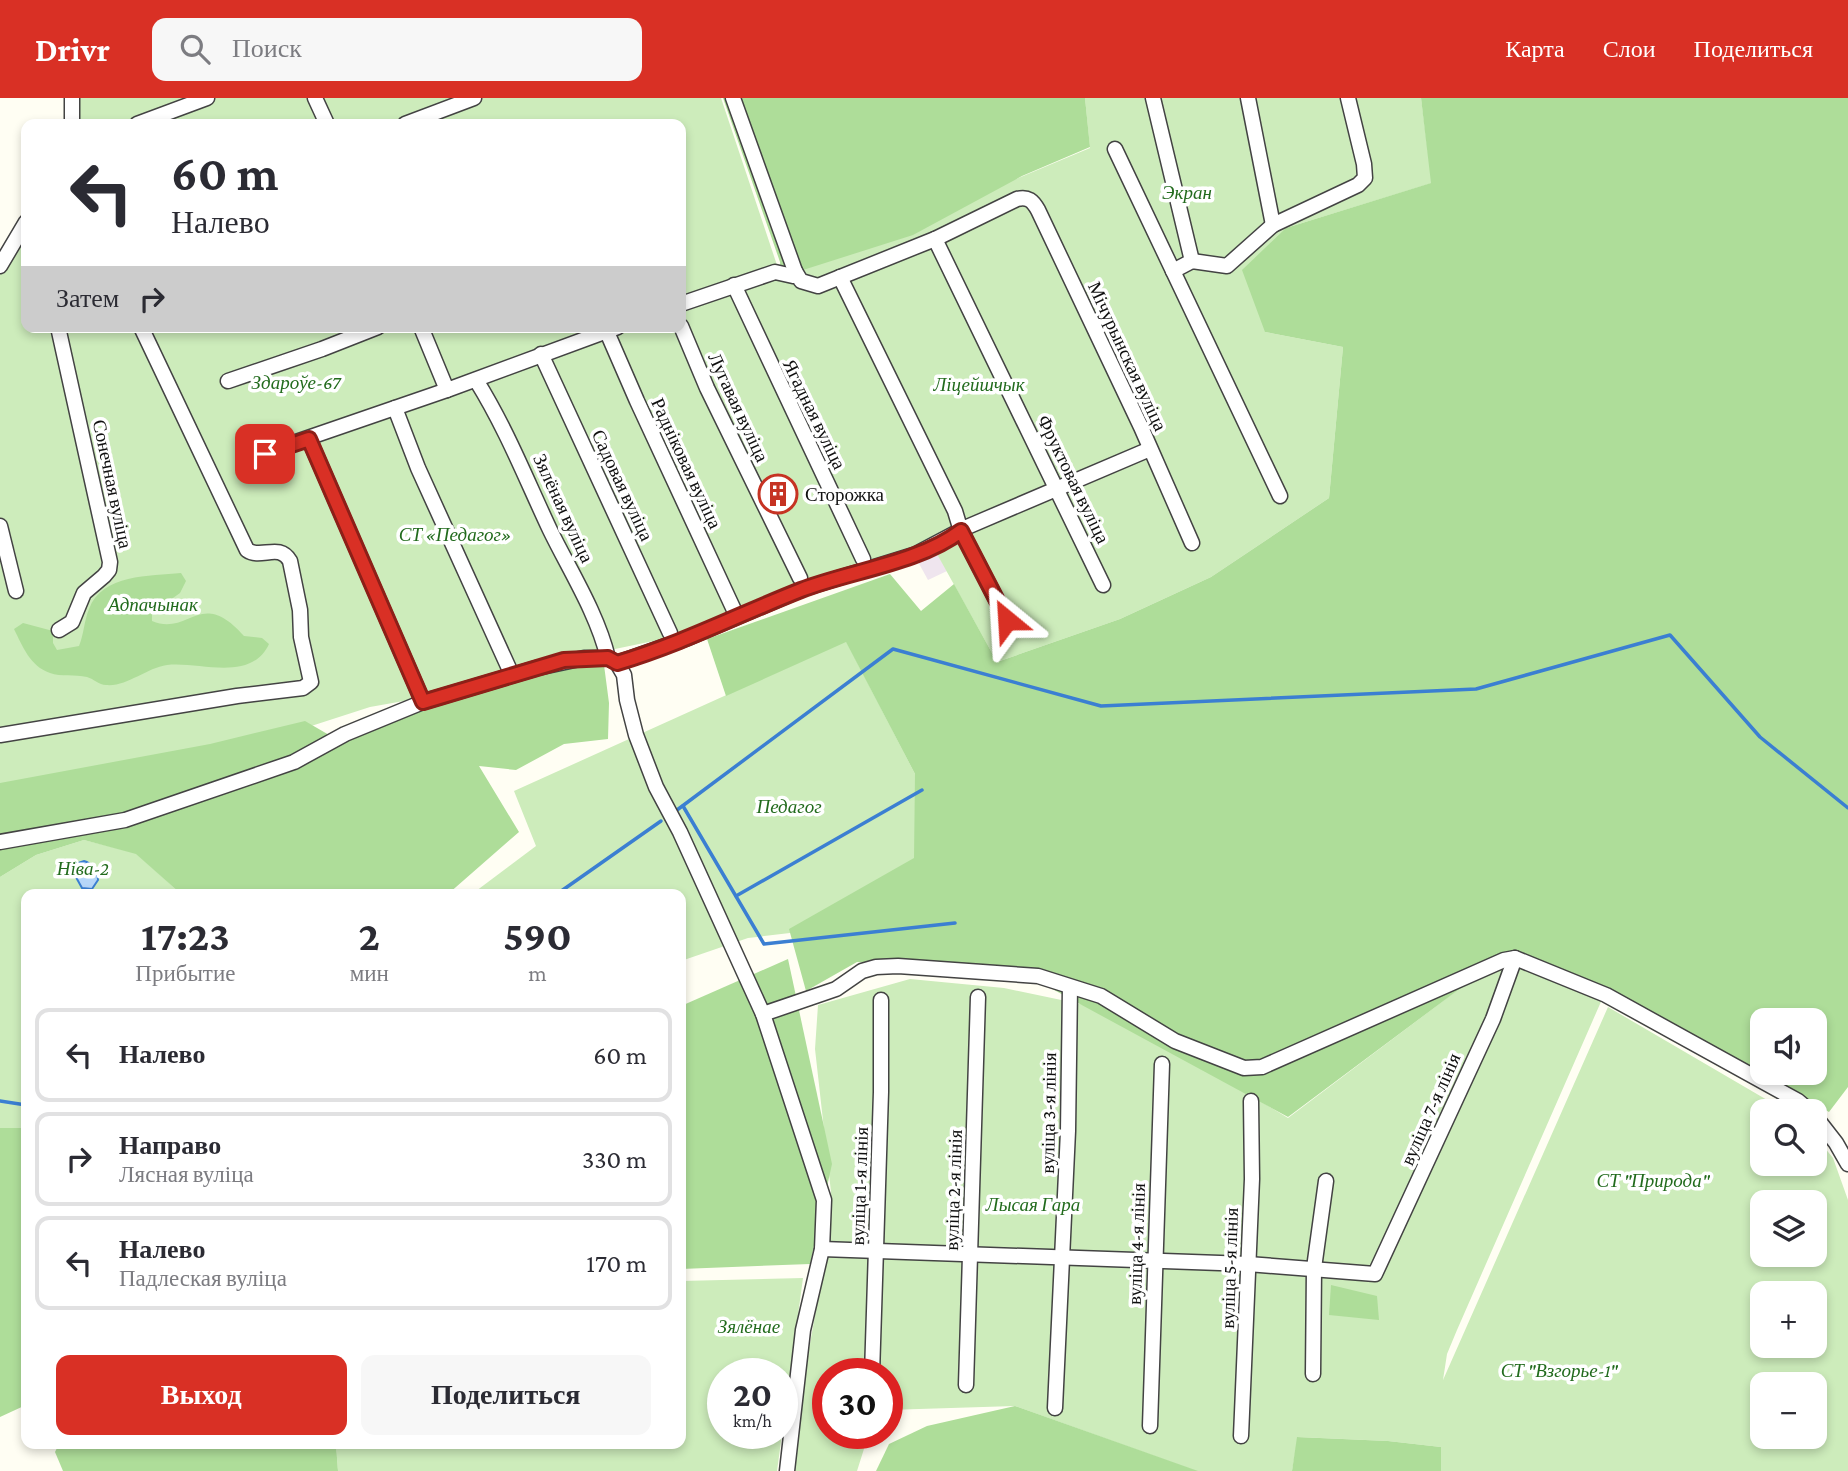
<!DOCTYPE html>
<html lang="ru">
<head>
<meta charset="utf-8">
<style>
	:root { --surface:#fff; --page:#f7f7f7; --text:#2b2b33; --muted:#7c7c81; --line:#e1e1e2; --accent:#d93025 }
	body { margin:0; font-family:"Crimson Pro",serif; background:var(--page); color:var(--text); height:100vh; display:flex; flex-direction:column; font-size:26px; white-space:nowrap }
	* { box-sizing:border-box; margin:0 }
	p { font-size:23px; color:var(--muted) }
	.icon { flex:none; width:38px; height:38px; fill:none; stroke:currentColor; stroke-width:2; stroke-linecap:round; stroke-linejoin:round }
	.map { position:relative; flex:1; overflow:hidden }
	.panel { position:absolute; left:21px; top:791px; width:665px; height:560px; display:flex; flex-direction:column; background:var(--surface); border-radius:14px; box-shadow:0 4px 10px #0003 }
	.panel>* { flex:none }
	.guide { position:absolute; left:21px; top:21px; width:665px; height:214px; border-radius:14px; box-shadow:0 4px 10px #0003; background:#fff; color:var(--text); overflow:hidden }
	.tools { position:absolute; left:1750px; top:910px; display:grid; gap:14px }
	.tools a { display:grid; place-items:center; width:77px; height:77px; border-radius:14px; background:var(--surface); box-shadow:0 4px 10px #0003; font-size:35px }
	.speed { position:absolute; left:707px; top:1260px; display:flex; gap:14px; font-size:35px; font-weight:700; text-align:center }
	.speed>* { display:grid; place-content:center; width:91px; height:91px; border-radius:50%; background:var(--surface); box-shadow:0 4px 10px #0003; line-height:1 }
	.speed small { font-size:18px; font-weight:400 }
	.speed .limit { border:10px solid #d22; background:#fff; color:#111 }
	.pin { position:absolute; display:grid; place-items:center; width:60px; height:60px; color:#fff; margin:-30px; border-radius:14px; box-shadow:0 4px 10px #0006 }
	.me { position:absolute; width:77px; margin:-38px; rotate:333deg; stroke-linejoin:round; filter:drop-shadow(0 0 5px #0008) }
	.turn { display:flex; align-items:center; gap:24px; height:147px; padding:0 35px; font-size:32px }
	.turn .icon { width:91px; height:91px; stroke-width:2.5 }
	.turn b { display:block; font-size:49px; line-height:60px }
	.then { display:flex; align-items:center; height:66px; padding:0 35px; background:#0003; gap:14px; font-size:26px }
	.eta { display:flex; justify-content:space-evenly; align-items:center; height:119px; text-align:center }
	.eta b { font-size:42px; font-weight:700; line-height:49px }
	.button { display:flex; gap:14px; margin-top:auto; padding:14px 35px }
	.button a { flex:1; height:80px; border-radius:14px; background:var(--accent); color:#fff; font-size:28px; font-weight:700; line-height:80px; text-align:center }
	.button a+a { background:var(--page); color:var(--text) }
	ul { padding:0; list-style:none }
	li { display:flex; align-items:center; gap:21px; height:94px; margin:0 14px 10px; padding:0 21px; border:4px solid var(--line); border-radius:14px }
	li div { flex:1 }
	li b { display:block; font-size:26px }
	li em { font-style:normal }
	header { display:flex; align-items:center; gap:42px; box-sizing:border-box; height:98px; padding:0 35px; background:var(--accent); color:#fff }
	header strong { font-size:33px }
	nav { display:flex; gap:38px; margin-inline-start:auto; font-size:24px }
	.search { width:490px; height:63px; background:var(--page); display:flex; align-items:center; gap:18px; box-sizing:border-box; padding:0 24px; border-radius:14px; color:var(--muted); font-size:26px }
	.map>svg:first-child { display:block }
	.industrial { fill:#efe5ee }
	.green { fill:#cdecbb; fill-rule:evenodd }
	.forest { fill:#aedd99; fill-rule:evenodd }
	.water { fill:#b6d6f8; stroke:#3b7fd2; stroke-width:2 }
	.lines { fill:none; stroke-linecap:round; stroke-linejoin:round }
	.stream { stroke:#3b7fd2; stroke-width:3.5 }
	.street-casing { stroke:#434343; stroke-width:17 }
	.street { stroke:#fff; stroke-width:14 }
	.route-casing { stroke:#8d1f18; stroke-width:18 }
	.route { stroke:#d93025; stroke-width:12 }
	.labels { text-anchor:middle; stroke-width:7; stroke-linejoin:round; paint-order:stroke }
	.park-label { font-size:19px; font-style:italic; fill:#226b1d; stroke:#fff }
	.street-label { font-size:19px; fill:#101010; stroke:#fff }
	.poi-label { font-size:19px; fill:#101010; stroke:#fff; text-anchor:start }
</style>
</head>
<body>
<header>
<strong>Drivr</strong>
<div class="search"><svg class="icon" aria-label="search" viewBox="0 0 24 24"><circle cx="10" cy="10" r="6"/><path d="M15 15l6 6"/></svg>Поиск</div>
<nav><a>Карта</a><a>Слои</a><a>Поделиться</a></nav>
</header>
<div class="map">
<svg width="1848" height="1373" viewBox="0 0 1848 1373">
	<rect width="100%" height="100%" fill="#fffef3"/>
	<polygon class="industrial" points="937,455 947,473 928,482 917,462"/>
	<g class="green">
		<polygon points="67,0 721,0 781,179 1090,50 1085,0 1421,0 1432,85 1286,130 1265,234 1343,249 1329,400 1211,479 1120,521 997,564 937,456 669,540 538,254 601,229 681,229 681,26 66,26"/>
		<polygon points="26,114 26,229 598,229 537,253 668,540 509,573 568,557 509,570 415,601 370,609 234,653 0,703 0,161"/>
		<polygon points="846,543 915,676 953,816 748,840 681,863 681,796 472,796 536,748 514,693"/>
		<polygon points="84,742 136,755 181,796 26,796 26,1030 0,1030 0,779 36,757"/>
		<path d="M1508,854l99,36 -150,342 -10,24 -4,26 165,-373 178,104h-24v53h53v-28l18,22 15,42v271h-407v-24l-53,-6 -90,-4 -6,34h-96l-181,-65 -128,4v-36h-59v59h41l-12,38h-63l3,-54 31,-175 3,-50 -16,-143 3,-44 92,-26 94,9 86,18 86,44 112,68zM1762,1104h53v53h-53zM1762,1195h53v53h-53zM1762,1286h53v53h-53z"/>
		<path d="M803,1180l-26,193h-439l-2,-27h345v-163zM723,1276h59v59h-59z"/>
	</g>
	<g class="forest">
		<polygon points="723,0 1085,0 1090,49 1022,78 913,137 781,179 780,164"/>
		<path d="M1421,0h427v989l-19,25 -222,-124 -98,-36 -221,165 -267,-145 -164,-10 -51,29 -17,-62 125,-71 1,-84 -69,-132 -120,54 -19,-57 183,-65 31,37 33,-27 43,78 123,-43 91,-42 118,-79 14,-151 -78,-15 -23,-62 44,-42 145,-45zM1762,922h53v53h-53z"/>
		<path d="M181,475l5,8 -6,12 -28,20v8c37,16 48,-35 92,15l18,2 7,6c-18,39 -70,17 -102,21 -21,3 -40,22 -61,20 -7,0 -12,-6 -19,-8 -12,-3 -26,0 -37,-4 -20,-7 -27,-26 -36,-44l9,-6 30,8v12l4,7 22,-4c5,-12 5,-25 10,-37 13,-35 61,-33 92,-36z"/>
		<polygon points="604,567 609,605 608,641 564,646 516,672 479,668 519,734 448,796 181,796 136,756 84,742 36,757 0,779 0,685 210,646 305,623 336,641 509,573"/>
		<polygon points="788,861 832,1066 810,1166 681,1171 681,908"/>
		<polygon points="0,1030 26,1030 26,1307 0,1319"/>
		<polygon points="1331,1187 1377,1198 1379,1222 1329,1217"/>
		<polygon points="1015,1308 1198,1373 876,1373 889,1346 927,1328"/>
		<polygon points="1297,1339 1388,1343 1441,1349 1441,1373 1292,1373"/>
		<polygon points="59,1346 336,1346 338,1373 63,1373 55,1354"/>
	</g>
	<path class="water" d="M84,763c8,2 14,11 14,19l-6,9 -10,-1 -10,-18v-5z"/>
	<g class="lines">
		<g class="stream">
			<polyline points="683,708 764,846 955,825"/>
			<polyline points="677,712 893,551 1101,608 1476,591 1670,537 1760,639 1848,710"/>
			<polyline points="557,796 661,723"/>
			<polyline points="736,798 922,692"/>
			<polyline points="681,899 684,898"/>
			<polyline points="0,1003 26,1007"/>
		</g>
		<defs>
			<g id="street">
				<polyline points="315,0 327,26"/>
				<polyline points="733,0 795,173"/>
				<polyline points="1153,0 1192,163"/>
				<polyline points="1248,0 1273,127 1358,87 1365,80 1364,66 1348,0"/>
				<polyline points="72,26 72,0"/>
				<polyline points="137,26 207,0"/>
				<polyline points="405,26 474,0"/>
				<polyline points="1115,51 1280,398"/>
				<polyline points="935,141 1103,487"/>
				<polyline points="0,168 26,124"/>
				<polyline points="1173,173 1192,163 1227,168 1273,127"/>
				<polyline points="840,179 955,413 961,433 1007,522"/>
				<polyline points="734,187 863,461"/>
				<path d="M681,206l94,-32 18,4 2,-5 6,10 17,5 117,-47 82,-40c11,-3 16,2 21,11l103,217 51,116"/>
				<polyline points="681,228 707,290 800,480"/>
				<polyline points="58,229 110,464 109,472 104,478 84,495 72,524 59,532"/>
				<polyline points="421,229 447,292 618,229"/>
				<polyline points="607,234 637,303 734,512"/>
				<polyline points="541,256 670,535"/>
				<path d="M476,282c30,48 50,99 74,150 20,41 47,83 58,128"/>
				<polyline points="228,283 322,251 378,229"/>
				<polyline points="395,310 418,370 512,577"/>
				<polyline points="309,341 423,604"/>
				<polyline points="261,356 447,292"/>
				<polyline points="0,428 16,493"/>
				<polyline points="617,565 688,540 803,491 916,456 967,429 1150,351"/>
				<path d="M0,637l237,-39 66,-8 8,-6 -10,-45 -1,-27 -10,-49c-11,-19 -29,-1 -43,-11l-106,-223"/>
				<polyline points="0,744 125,722 294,664 345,636 423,604 537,570 584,560 608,560 617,565 624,577 627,602 636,637 656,689 680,734 763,916 824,1102 822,1151 803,1232 787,1373"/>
				<polyline points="763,916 836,891 862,873 876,869 898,868 1038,878 1101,898 1175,943 1244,970 1262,969 1504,862 1515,860 1606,897 1798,1003 1810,1013"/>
				<polyline points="1815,1018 1836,1045 1848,1066"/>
				<polyline points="822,1151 1248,1166 1375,1176 1493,921 1515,860"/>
				<polyline points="872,1276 881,994 881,902"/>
				<polyline points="1313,1276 1314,1170 1326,1083"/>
				<polyline points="966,1287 978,899"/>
				<polyline points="1055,1310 1068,1033 1070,889"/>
				<polyline points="1150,1328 1162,966"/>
				<polyline points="1241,1338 1252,1081 1251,1003"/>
			</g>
		</defs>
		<use href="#street" class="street-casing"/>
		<use href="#street" class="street"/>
	</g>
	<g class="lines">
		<defs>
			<path id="route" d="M265,356l44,-15 114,263 141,-42 44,-2 9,5c64,-19 123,-49 184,-73 49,-19 118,-27 160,-59l46,89"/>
		</defs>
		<use href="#route" class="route-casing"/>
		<use href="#route" class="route"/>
	</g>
	<defs>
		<symbol id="building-ring" viewBox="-11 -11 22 22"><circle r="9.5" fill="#fff" stroke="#c63323" stroke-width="1.5"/><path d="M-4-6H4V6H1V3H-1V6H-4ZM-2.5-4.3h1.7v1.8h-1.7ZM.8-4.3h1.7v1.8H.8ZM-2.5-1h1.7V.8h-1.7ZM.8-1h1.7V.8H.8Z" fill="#c63323"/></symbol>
	</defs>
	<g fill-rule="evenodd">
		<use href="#building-ring" x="756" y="374" width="44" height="44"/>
	</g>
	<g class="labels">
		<g class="park-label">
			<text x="1187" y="101">Экран</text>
			<text x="296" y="291">Здароўе-67</text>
			<text x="979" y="293">Ліцейшчык</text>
			<text x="455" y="443">СТ «Педагог»</text>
			<text x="153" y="513">Адпачынак</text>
			<text x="789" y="715">Педагог</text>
			<text x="83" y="777">Ніва-2</text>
			<text x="1653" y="1089">СТ "Природа"</text>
			<text x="1033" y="1113">Лысая Гара</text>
			<text x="749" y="1235">Зялёнае</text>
			<text x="1559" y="1279">СТ "Взгорье-1"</text>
		</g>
		<g class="street-label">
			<text transform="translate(1128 258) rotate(65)" y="7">Мічурынская вуліца</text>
			<text transform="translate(739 309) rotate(65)" y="7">Лугавая вуліца</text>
			<text transform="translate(815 316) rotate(64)" y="7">Ягадная вуліца</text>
			<text transform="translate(687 365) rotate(65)" y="7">Радніковая вуліца</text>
			<text transform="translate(1074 381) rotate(64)" y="7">Фруктовая вуліца</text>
			<text transform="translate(113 386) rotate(78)" y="7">Сонечная вуліца</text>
			<text transform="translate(623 387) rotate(65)" y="7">Садовая вуліца</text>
			<text transform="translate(564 410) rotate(65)" y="7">Зялёная вуліца</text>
			<text transform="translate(1430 1011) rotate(-66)" y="7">вуліца 7-я лінія</text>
			<text transform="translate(1048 1015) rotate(-89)" y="7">вуліца 3-я лінія</text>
			<text transform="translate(859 1088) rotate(-88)" y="7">вуліца 1-я лінія</text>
			<text transform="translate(953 1092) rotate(-88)" y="7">вуліца 2-я лінія</text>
			<text transform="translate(1136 1146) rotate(-88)" y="7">вуліца 4-я лінія</text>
			<text transform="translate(1229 1170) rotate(-88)" y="7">вуліца 5-я лінія</text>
		</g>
		<g class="poi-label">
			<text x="805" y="403">Сторожка</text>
		</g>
	</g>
</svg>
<div class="tools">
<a><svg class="icon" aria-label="sound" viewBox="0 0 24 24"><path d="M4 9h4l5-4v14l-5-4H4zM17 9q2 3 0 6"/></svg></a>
<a><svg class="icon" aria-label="search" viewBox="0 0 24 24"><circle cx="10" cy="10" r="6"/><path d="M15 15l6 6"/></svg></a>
<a><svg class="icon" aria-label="layers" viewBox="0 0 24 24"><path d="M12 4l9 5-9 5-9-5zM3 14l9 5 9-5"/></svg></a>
<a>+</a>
<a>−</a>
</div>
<div class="speed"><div>20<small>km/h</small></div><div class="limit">30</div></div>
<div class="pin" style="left:265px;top:356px;background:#d93025"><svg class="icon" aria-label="arrive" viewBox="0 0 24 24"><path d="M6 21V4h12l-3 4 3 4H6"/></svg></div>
<svg class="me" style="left:1007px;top:522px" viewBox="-20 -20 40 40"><path d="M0-17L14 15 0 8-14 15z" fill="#d93025" stroke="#fff" stroke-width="4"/></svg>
<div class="guide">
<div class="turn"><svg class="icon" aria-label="left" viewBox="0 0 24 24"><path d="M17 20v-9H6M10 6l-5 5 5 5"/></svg><div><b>60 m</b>Налево</div></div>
<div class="then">Затем<svg class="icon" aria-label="right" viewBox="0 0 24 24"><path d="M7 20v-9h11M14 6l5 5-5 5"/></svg></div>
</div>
<section class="panel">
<div class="eta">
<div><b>17:23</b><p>Прибытие</p></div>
<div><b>2</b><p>мин</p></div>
<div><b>590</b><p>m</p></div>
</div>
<ul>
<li><svg class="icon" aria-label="left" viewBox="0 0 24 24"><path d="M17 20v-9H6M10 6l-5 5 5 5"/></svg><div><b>Налево</b></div><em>60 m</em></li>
<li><svg class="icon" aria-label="right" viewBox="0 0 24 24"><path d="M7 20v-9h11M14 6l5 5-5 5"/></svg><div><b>Направо</b><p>Лясная вуліца</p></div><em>330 m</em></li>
<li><svg class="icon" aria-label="left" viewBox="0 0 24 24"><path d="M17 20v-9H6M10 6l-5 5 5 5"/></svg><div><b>Налево</b><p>Падлеская вуліца</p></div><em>170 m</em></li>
</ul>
<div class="button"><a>Выход</a><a>Поделиться</a></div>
</section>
</div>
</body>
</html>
